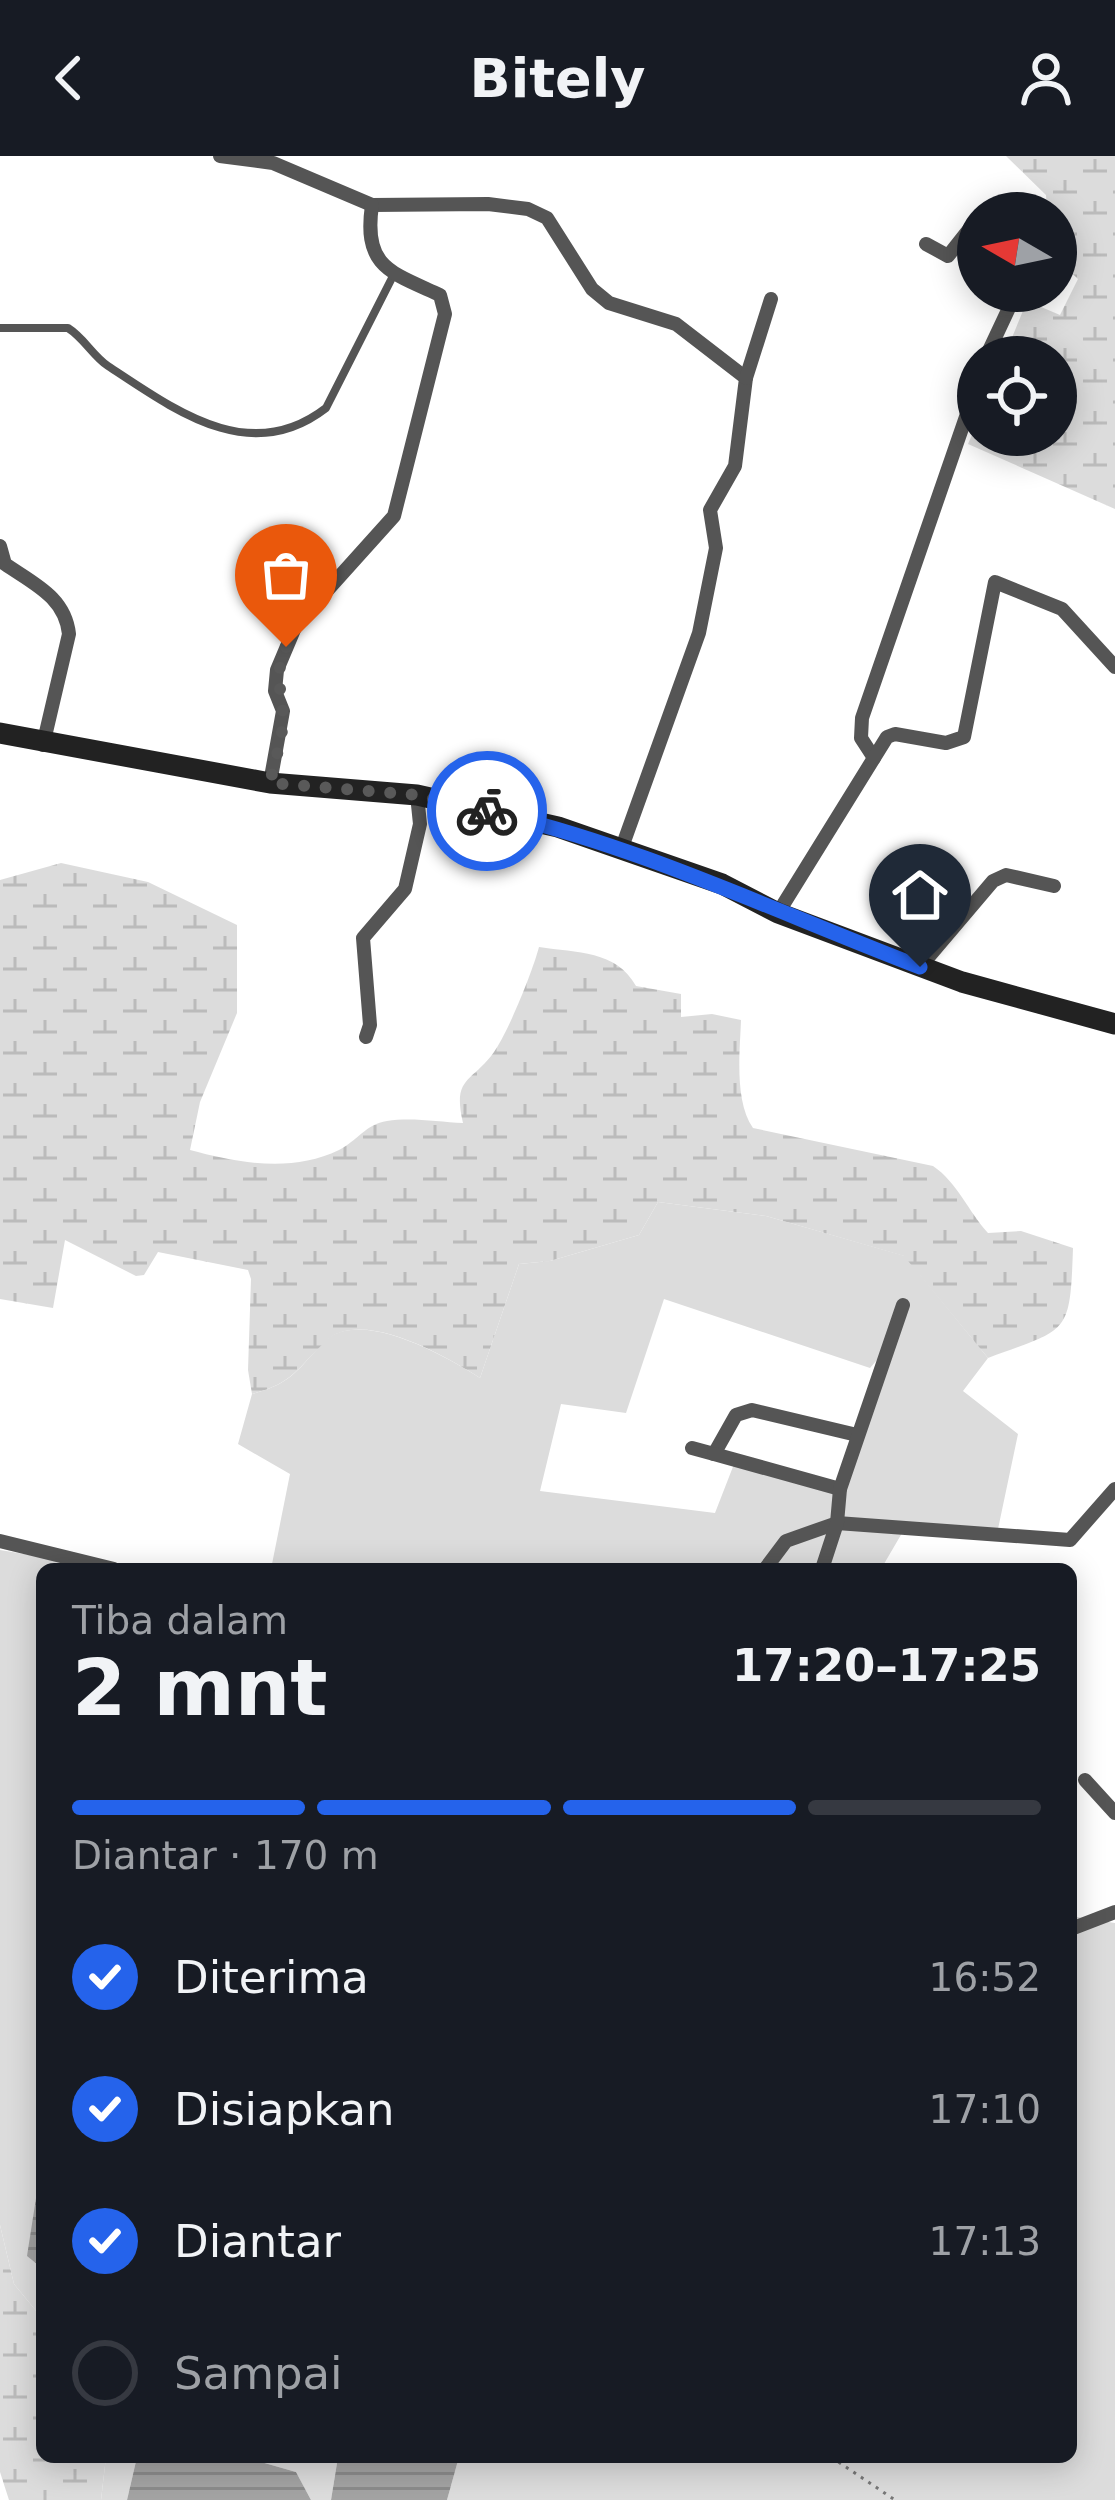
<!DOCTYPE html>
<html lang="id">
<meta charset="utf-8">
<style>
body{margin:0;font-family:"DejaVu Sans",sans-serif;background:#20242c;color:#f1f3f6;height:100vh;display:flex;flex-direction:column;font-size:45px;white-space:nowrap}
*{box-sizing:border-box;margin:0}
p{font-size:39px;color:#9ea1a6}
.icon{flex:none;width:66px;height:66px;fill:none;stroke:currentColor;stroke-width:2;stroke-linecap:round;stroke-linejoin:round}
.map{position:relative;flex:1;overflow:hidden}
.side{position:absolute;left:36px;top:1407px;width:1041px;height:900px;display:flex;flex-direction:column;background:#171b24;border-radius:18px;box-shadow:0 6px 30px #0003}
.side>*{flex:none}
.needle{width:78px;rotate:279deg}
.tools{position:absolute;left:957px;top:36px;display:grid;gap:24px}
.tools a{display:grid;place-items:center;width:120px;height:120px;border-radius:50%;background:#171b24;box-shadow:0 6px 30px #0003;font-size:60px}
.pin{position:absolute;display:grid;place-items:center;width:102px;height:102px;color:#fff;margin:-123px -51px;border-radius:50% 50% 50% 0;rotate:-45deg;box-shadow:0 0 12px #0007}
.pin .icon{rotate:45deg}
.courier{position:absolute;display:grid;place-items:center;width:120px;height:120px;margin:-60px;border:9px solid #2563eb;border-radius:50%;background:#fff;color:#222;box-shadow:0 3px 15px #0007}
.summary em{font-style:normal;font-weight:700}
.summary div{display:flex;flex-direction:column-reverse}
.summary{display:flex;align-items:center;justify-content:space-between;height:204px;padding:0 36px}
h1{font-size:78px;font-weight:700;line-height:90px}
.bar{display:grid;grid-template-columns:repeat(4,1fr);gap:18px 12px;align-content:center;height:144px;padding:0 36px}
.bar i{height:15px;border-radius:9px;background:#363941}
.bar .active{background:#2563eb}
.bar p{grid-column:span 4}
ol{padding:0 36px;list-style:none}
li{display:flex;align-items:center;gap:36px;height:132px}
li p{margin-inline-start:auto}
li .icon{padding:12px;border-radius:50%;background:#2563eb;color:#fff;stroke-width:4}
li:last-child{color:#9ea1a6}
li i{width:66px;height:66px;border:6px solid #363941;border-radius:50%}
header{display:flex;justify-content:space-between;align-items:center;height:156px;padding:0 36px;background:#171b24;font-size:54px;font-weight:700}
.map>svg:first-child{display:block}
</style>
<header><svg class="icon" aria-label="back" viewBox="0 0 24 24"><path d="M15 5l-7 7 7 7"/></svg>Bitely<svg class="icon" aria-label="person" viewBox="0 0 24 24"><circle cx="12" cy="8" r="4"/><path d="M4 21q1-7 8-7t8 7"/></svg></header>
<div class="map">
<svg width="1115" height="2344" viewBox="0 0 1115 2344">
<defs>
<pattern id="wetland-marsh" width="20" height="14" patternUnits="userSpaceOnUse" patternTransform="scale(3)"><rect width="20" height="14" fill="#dcdcdc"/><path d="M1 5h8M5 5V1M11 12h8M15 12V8" fill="none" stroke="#bbb"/></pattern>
<pattern id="water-rules" width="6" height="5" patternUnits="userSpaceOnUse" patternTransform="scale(3)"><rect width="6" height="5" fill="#a3a3a3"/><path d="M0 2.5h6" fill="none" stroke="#8b8b8b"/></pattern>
</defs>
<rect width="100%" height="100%" fill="#fff"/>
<g fill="#dcdcdc" fill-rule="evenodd">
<path d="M 658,1046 L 766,1060 L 905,1100 L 988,1202 L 963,1235 L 1018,1278 L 998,1373 L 905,1372 L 881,1413 L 271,1413 L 290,1318 L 238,1288 L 252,1238 C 294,1227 298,1212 325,1185 C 360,1151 448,1201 480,1222 L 519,1108 L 550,1105 L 639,1079 ZM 664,1143 L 870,1212 L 883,1197 L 834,1336 L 736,1303 L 715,1357 L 540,1335 L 561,1248 L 626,1257 Z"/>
<path d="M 0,1394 L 114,1413 L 42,1413 L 42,2162 L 14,2128 L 0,2069 Z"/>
<path d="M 1071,1760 L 1115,1767 L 1115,2344 L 447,2344 L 459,2301 L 1071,2301 Z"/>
<path d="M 106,2301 L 137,2301 L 127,2344 L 101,2344 Z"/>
<path d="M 243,2301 L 338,2301 L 331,2344 L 311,2344 L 296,2316 Z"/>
</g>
<g fill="url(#wetland-marsh)">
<path d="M 1006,0 L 1115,0 L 1115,353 L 968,288 L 978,265 L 978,279 L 1056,279 L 1056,201 L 1004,201 L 1027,145 L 1060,159 L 1078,123 L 1056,102 L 1056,57 L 1047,57 L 1046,39 Z"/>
<path d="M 61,707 L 148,726 L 237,769 L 237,857 L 200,946 L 190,994 C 238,1007 292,1017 339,994 C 357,985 366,968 387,965 C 411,961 439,966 463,967 C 452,920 472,927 494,896 C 509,874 532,817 539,791 C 577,797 616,794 636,830 L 681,838 L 681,861 L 712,858 L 741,864 C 740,895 734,945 753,972 L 933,1010 C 957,1026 968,1055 988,1077 L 1021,1075 L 1073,1092 C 1070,1180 1069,1172 988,1202 L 904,1100 L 766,1060 L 658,1046 L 639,1079 L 550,1105 L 519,1108 L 480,1222 C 448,1201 361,1151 326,1185 C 297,1212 294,1227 252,1238 L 248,1214 L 251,1123 L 248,1114 L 158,1096 L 144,1119 L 136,1120 L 65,1084 L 53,1152 L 0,1143 L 0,724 Z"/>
<path d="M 0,2069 L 14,2128 L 42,2162 L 42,2301 L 106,2301 L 101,2344 L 9,2344 L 0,2316 Z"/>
</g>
<g fill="url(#water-rules)">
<path d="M 39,2023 L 42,2024 L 42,2112 L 27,2100 Z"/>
<path d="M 137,2301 L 243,2301 L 296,2316 L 311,2344 L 127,2344 Z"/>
<path d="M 338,2301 L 459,2301 L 447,2344 L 331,2344 Z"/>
</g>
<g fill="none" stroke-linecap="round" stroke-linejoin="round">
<path stroke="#777" stroke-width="3" stroke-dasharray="3 6" stroke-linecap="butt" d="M 831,2301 L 895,2344"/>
<path stroke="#555" stroke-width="8" d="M 0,172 L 68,172 C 84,182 93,200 108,210 C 175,254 250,311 326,252 L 394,118"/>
<g stroke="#555" stroke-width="14">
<path d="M 220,0 L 273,7 L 372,49 L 488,48 L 528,53 L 547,62 L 592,133 L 609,147 L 676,168 L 746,222 L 735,310 L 710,354 L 716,392 L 699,477 L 621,694"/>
<path d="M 926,88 L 948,100 L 978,62"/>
<path d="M 986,201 L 1017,135"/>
<path d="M 746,222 L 771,143"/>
<path d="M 0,390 L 5,408 C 34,428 65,441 69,478 L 43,589"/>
<path d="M 874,602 L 861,582 L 862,562 L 978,226"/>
<path d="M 270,627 L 283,555 L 275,535 L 277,514 L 296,469 L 394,360 L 445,158 L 440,139 C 390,116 363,111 372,49"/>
<path d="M 778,757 L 887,581 L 895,578 L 946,587 L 964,581 L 995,426 L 1062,453 L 1115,511"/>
<path d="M 920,811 L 993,725 L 1006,719 L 1054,730"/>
<path d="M 366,881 L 370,869 L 363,782 L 405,733 L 420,668 L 417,639"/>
<path d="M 692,1292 L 714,1298 L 736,1259 L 752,1254 L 857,1279"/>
<path d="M 714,1298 L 840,1333"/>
<path d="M 0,1385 L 114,1413"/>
<path d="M 765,1413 L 786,1385 L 837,1367 L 1070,1384 L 1115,1333"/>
<path d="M 822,1413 L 837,1367 L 840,1333 L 903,1149"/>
<path d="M 1085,1624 L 1115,1657"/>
<path d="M 1071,1773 L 1115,1756"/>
</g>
<path stroke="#222" stroke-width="21" d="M 0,577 L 270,627 L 417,639 L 558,671 L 722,728 L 778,757 L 962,826 L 1115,868"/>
</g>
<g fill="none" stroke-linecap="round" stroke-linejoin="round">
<path stroke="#595959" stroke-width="12" stroke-dasharray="0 21.6" d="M 286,491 C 274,519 281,530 283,558 C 284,580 274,606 270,627 L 417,639 L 487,655"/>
<path stroke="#2563eb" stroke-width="15" d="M 487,655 C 638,689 776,756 920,811"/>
</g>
</svg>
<div class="tools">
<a><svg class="needle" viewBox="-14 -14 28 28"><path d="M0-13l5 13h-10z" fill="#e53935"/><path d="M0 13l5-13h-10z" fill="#9ea1a6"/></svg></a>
<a><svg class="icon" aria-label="locate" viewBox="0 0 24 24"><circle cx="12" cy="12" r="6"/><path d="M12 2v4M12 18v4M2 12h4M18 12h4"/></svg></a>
</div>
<div class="pin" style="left:286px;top:491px;background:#ea580c"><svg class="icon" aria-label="bag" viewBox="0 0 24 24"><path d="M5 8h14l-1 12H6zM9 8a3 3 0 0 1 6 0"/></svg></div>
<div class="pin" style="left:920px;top:811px;background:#1f2937"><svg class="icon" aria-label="home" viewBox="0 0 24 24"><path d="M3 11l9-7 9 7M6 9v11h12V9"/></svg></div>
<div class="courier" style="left:487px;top:655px"><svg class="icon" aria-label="bike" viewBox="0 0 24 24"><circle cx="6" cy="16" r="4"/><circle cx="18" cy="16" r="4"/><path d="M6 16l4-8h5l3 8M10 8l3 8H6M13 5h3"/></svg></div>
<section class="side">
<div class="summary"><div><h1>2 mnt</h1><p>Tiba dalam</p></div><em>17:20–17:25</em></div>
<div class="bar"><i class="active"></i><i class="active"></i><i class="active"></i><i></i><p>Diantar · 170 m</p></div>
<ol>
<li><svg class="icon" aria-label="check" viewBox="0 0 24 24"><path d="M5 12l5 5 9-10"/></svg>Diterima<p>16:52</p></li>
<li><svg class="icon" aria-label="check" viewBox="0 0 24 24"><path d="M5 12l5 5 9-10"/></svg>Disiapkan<p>17:10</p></li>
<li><svg class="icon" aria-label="check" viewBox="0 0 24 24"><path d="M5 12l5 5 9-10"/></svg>Diantar<p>17:13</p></li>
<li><i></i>Sampai</li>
</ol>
</section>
</div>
